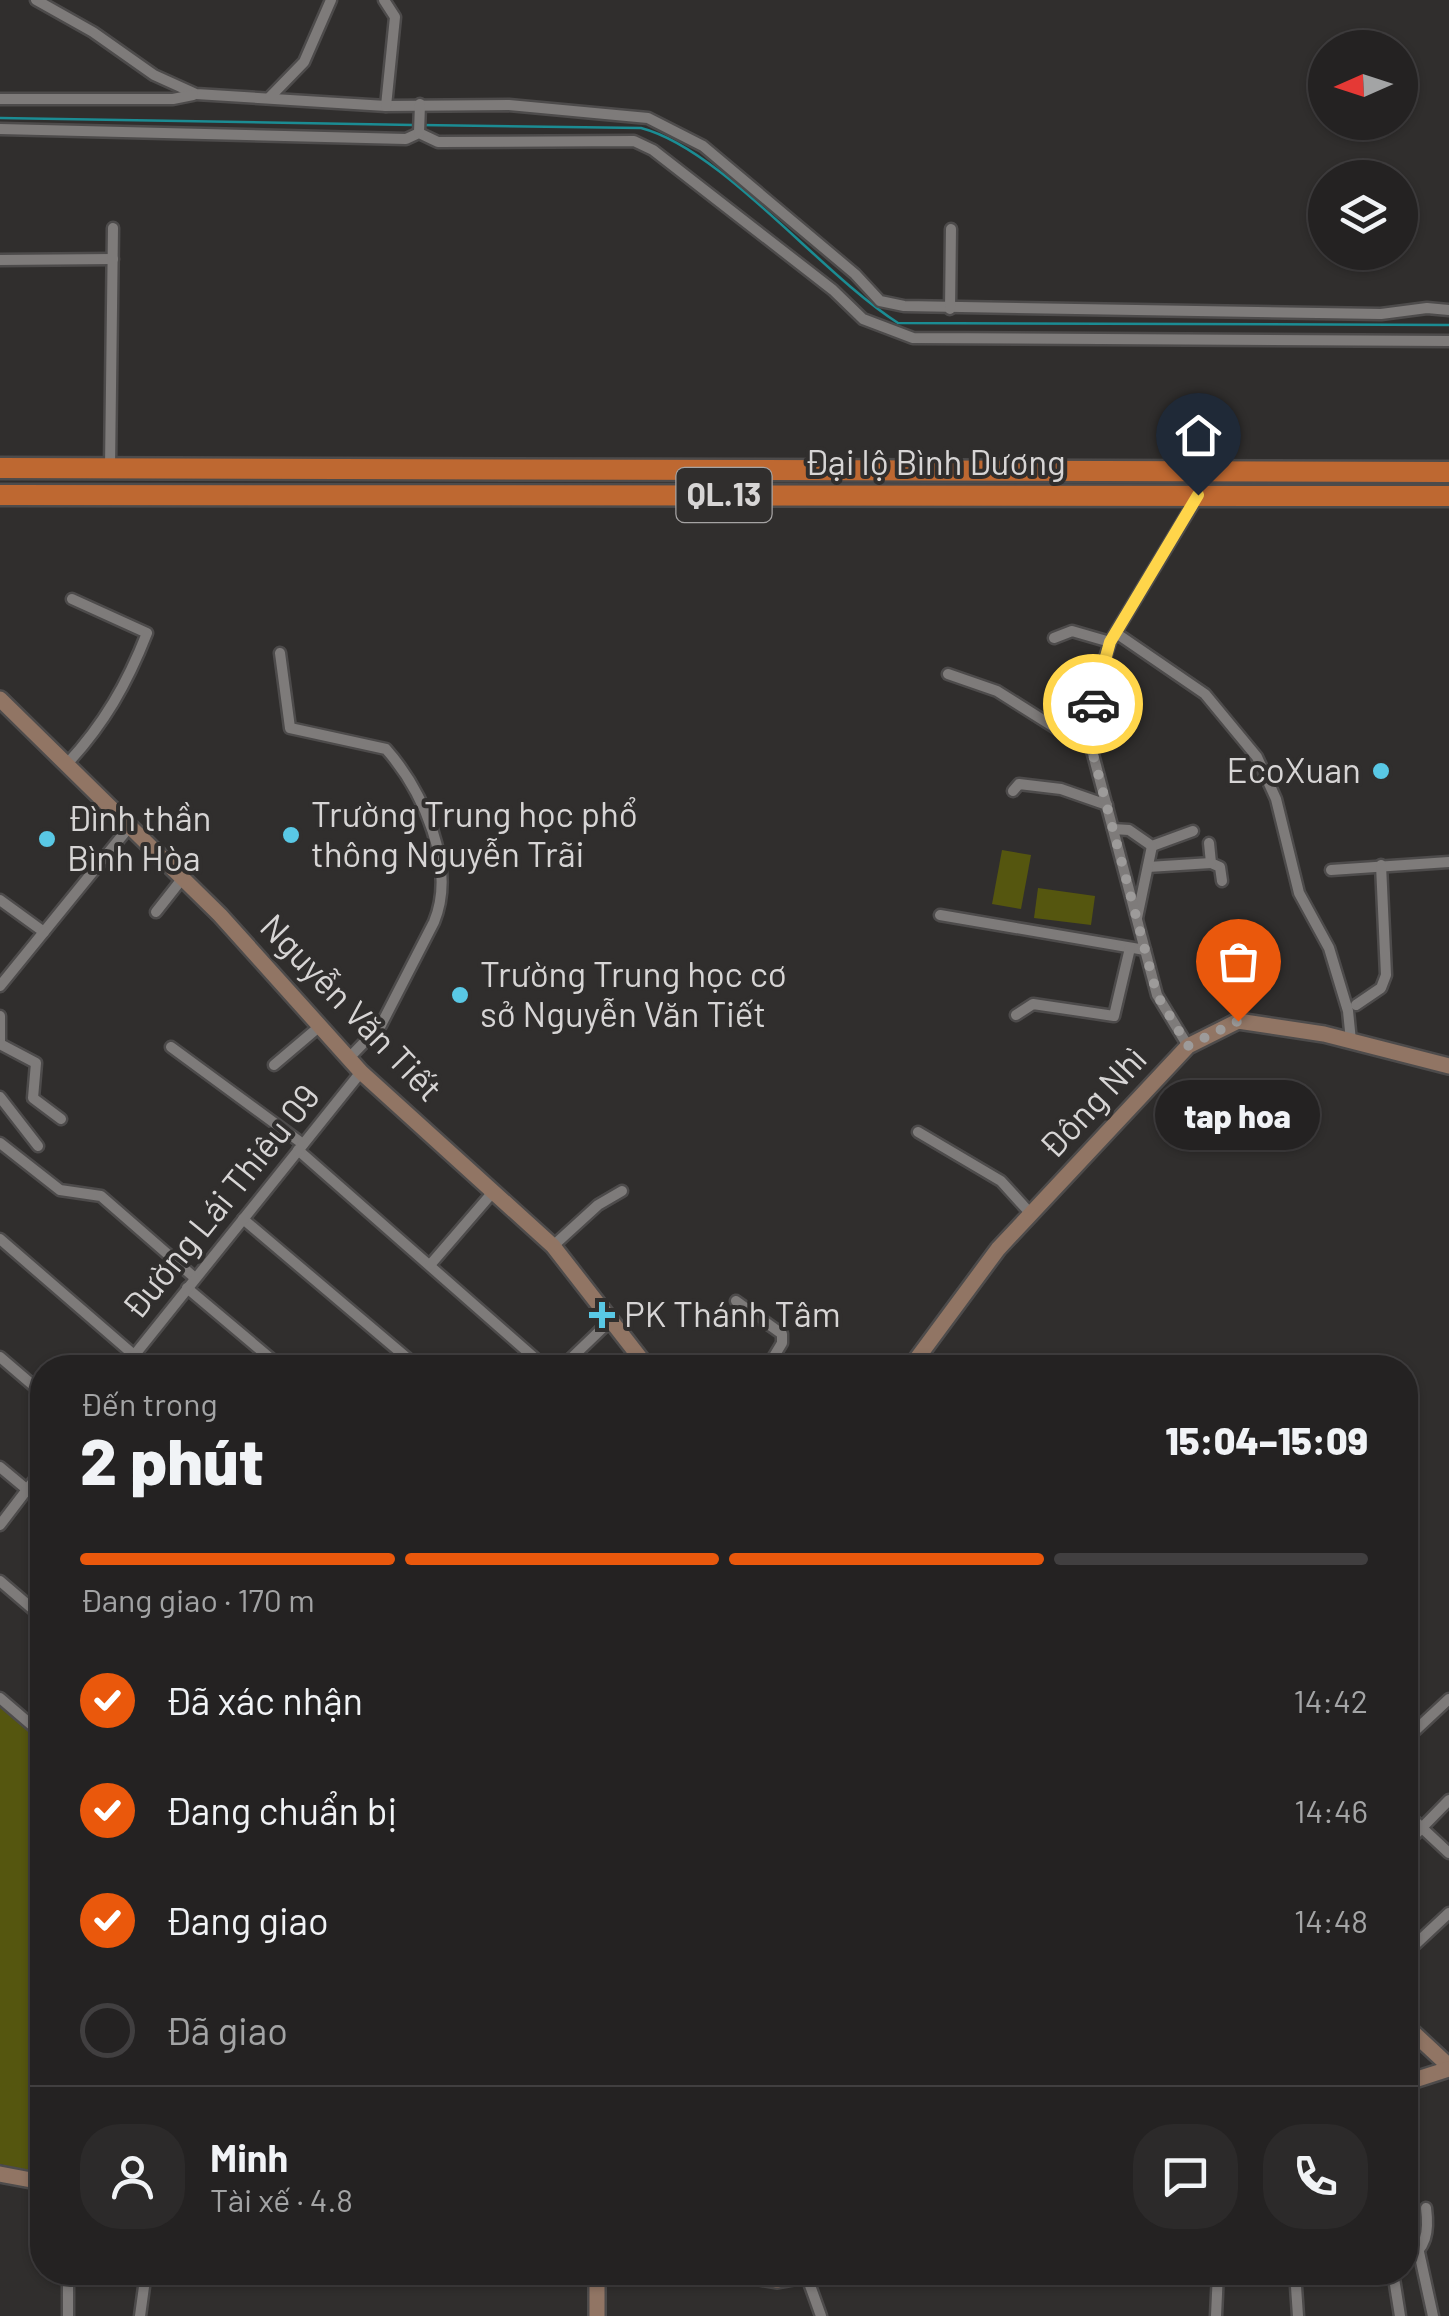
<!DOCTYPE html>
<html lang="vi">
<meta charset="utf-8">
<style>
body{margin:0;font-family:Barlow,sans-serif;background:#2c2a2a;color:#f1f3f6;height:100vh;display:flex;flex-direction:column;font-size:38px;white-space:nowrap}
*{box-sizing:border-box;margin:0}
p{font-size:32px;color:#a3a4a5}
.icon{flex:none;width:55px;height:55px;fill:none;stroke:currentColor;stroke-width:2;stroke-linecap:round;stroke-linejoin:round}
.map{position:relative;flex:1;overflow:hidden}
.side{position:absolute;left:30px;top:1355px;width:1388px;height:930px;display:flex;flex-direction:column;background:#242222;border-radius:40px;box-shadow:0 2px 8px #0004,0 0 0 2px #413f40}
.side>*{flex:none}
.needle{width:65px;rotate:267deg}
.buttons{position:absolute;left:1308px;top:30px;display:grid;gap:20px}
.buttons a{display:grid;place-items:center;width:110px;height:110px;border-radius:50%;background:#242222;box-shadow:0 2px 8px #0004,0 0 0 2px #413f40;font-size:50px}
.pin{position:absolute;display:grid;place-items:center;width:85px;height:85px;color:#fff;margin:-102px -42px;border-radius:50% 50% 50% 0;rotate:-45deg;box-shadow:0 0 10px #0007}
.pin .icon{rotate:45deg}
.courier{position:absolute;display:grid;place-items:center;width:100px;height:100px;margin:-50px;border:8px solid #ffd54a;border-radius:50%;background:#fff;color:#222;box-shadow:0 2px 12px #0007}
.bubble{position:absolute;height:70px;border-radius:35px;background:#242222;box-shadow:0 2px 8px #0004,0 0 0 2px #413f40;font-size:32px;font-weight:800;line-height:70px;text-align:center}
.head em{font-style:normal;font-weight:800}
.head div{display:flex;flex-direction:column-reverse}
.head{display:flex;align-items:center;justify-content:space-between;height:170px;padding:0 50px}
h1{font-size:65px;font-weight:800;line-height:75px}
.bar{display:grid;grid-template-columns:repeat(4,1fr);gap:15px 10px;align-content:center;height:120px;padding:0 50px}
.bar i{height:12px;border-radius:8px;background:#413f40}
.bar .selected{background:#ea580c}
.bar p{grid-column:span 4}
.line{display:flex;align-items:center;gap:25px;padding:0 50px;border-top:2px solid #413f40}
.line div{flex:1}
.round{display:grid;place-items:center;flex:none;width:105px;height:105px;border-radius:40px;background:#2c2a2a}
ol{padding:0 50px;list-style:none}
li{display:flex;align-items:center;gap:30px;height:110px}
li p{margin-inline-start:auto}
li .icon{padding:10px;border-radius:50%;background:#ea580c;color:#fff;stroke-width:4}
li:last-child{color:#a3a4a5}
li i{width:55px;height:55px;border:5px solid #413f40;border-radius:50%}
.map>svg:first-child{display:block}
</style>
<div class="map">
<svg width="1449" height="2316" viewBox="0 0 1449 2316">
<rect width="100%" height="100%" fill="#302e2d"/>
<g fill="#55560f">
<path d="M 1002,850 L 1031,855 L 1021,909 L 992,904 Z"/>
<path d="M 1038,888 L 1095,896 L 1091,925 L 1034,918 Z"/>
<path d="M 0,1706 L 42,1741 L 42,2175 L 0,2164 Z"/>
</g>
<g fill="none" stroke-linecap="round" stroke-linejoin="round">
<g stroke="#1b8c93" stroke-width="2.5">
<path d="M 0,118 L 413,125"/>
<path d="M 421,125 L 641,128 C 722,149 820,273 898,323 L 1449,325"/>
</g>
<g stroke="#4d4b4b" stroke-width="15">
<g id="street">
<path d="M 36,0 L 93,32 L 154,75 L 196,94 L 386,106 L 509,105 L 648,118 L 703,146 L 855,274 L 880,301 L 904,306 L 1381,314 L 1427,308 L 1449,310"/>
<path d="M 384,0 L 395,17 L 386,106"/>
<path d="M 270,97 L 304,62 L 331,0"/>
<path d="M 0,99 L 173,99 L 193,95"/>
<path d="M 0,129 L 406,139 L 419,133 L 438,142 L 634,141 L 653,150 L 833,290 L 863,319 L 913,338 L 1449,341"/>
<path d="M 419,133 L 420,104"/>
<path d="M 0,260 L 113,259"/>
<path d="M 950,309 L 951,229"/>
<path d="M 110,467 L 113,228"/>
<path d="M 1116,633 L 1205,694 L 1257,757 L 1276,799 L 1299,893 L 1329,948 L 1348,1011 L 1351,1041"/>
<path d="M 1054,638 L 1072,631 L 1110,642"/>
<path d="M 280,653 L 290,728 L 386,749 C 423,791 457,867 434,922 L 381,1025 L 349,1058"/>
<path d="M 948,674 L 997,691 L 1062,732 L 1090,743"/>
<path d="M 67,764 C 104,724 127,684 147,633 L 72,599"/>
<path d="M 1013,791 L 1019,784 L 1061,789 L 1107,805"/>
<path d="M 1113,829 L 1129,830 L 1152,846 L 1193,831"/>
<path d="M 1209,843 L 1211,863 L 1220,867 L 1222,881"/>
<path d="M 1148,867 L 1211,863"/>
<path d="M 1331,870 L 1449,862"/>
<path d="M 0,900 L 44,932"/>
<path d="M 156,912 L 182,879"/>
<path d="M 940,915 L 1145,950"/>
<path d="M 1137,918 L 1152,846"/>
<path d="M 0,986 L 130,826"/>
<path d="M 1356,1005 L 1381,988 L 1386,975 L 1381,865"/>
<path d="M 1016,1015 L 1033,1004 L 1114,1016 L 1130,948"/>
<path d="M 0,1016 L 0,1042"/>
<path d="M 0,1044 L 36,1063 L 33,1098 L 61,1119"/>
<path d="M 1188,1046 L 1157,995 L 1090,743 L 1094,692 L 1110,642 L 1198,496"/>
<path d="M 171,1047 L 303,1144"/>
<path d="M 274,1065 L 320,1026"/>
<path d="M 0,1097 L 38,1146"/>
<path d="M 918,1132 L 1001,1181 L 1031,1214"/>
<path d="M 0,1143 L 60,1190 L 101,1196 L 195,1278"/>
<path d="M 298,1150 L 546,1368"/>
<path d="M 243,1219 L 419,1368"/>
<path d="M 0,1239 L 149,1368"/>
<path d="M 553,1246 L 598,1205 L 622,1191"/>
<path d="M 430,1265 L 493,1192"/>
<path d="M 187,1288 L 282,1368"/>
<path d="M 736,1301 L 782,1334 L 782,1343 L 767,1368"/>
<path d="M 0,1357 L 42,1393"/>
<path d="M 124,1368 L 361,1072"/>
<path d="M 561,1368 L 612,1319"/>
<path d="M 0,1467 L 42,1502"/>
<path d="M 0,1525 L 42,1470"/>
<path d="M 0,1581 L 42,1617"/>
<path d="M 0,1698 L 42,1734"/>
<path d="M 1405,1740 L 1449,1699"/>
<path d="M 1405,1812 L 1449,1853"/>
<path d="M 1405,1845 L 1449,1800"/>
<path d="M 1405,1954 L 1449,1913"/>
<path d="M 1419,2252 L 1433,2316"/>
<path d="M 1405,2261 C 1427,2249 1429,2231 1426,2208"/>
<path d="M 68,2272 L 68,2316"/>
<path d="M 1295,2272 L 1298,2316"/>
<path d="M 1393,2272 L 1400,2316"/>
<path d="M 807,2277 L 821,2316"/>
<path d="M 140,2316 L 146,2272"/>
<path d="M 1216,2316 L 1218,2272"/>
</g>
</g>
<g stroke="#4d4b4b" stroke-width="20">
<g id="secondary">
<path d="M 0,699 L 220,915 L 361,1072 L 553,1246 L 648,1368"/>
<path d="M 910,1368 L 998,1249 L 1188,1046 L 1238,1021 L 1324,1034 L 1449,1066"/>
<path d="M 1405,2025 L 1449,2066"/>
<path d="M 1405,2083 L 1449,2069"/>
<path d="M 0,2174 L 42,2182"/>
<path d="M 597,2272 L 597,2316"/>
<path d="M 731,2272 L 777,2280 L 821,2272"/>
</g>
</g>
<g stroke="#4d4b4b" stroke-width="25">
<g id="highway">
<path d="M 0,468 L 1449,472"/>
<path d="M 0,495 L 1449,496"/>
</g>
</g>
<use href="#street" stroke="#7e7b7a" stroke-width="10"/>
<use href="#secondary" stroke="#917564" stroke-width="15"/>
<use href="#highway" stroke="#be6831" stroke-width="20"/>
</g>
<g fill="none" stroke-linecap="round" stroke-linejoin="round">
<path stroke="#9d9b9a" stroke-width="10" stroke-dasharray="0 18" d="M 1093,704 L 1090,743 L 1157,995 L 1188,1046 L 1238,1021"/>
<path stroke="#ffd54a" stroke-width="12" d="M 1093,704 L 1110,642 L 1198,495"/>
</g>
<g fill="#59c8e5" stroke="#302e2d" stroke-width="4">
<circle cx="1381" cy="771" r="10"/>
<circle cx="291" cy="835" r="10"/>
<circle cx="47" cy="839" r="10"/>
<circle cx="460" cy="995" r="10"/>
<path d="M597 1300h10v10h10v10h-10v10h-10v-10h-10v-10h10z"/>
</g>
<g text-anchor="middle" stroke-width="8" stroke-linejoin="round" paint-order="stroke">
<rect fill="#302e2d" stroke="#a5a3a3" stroke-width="2.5" x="676.5" y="468" width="95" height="54" rx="8"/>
<g font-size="32" font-weight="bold" fill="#d7d5d5">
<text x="724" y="506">QL.13</text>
</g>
<g font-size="35" fill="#d7d5d5" stroke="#302e2d">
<text x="935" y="475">Đại lộ Bình Dương</text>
<text transform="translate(351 1008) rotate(46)" y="12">Nguyễn Văn Tiết</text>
<text transform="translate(1093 1103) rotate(-47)" y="12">Đông Nhì</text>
<text transform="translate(221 1202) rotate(-51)" y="12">Đường Lái Thiêu 09</text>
</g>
<g font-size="35" fill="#d7d5d5" stroke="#302e2d" text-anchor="start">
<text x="1361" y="783" text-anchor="end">EcoXuan</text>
<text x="311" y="827">Trường Trung học phổ<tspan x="311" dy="40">thông Nguyễn Trãi</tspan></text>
<text x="67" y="831">Đình thần<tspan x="67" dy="40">Bình Hòa</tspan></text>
<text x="480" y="987">Trường Trung học cơ<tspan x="480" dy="40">sở Nguyễn Văn Tiết</tspan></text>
<text x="624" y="1327">PK Thánh Tâm</text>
</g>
</g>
</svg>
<div class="buttons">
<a><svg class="needle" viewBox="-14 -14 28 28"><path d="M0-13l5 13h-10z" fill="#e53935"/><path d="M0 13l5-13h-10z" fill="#a3a4a5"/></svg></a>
<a><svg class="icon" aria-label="layers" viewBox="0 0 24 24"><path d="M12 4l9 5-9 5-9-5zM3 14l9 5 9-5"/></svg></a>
</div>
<div class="pin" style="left:1238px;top:1021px;background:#ea580c"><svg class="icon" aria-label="bag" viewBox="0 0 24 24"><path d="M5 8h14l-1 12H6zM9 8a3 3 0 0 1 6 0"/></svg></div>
<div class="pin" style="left:1198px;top:495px;background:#1f2937"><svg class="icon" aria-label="home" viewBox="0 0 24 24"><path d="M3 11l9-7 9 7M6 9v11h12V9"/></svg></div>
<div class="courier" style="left:1093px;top:704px"><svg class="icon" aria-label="car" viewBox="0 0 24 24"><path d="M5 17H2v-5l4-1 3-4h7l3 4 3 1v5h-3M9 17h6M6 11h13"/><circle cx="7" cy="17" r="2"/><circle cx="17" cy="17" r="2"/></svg></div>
<div class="bubble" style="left:1155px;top:1080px;width:165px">tap hoa</div>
<section class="side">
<div class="head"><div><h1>2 phút</h1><p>Đến trong</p></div><em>15:04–15:09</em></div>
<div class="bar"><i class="selected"></i><i class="selected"></i><i class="selected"></i><i></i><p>Đang giao · 170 m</p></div>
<ol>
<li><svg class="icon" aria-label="check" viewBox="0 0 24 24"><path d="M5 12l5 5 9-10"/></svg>Đã xác nhận<p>14:42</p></li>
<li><svg class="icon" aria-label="check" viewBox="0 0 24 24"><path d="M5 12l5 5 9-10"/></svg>Đang chuẩn bị<p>14:46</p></li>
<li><svg class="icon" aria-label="check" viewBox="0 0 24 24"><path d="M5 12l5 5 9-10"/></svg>Đang giao<p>14:48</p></li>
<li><i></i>Đã giao</li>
</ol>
<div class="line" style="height:180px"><a class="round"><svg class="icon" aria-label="person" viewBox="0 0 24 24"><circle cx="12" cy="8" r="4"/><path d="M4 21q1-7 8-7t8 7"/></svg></a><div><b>Minh</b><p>Tài xế · 4.8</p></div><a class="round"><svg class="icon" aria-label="chat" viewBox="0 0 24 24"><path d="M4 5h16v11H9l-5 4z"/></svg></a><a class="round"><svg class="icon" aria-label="phone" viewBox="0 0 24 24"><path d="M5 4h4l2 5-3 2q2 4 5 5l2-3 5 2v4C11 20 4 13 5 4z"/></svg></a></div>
</section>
</div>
